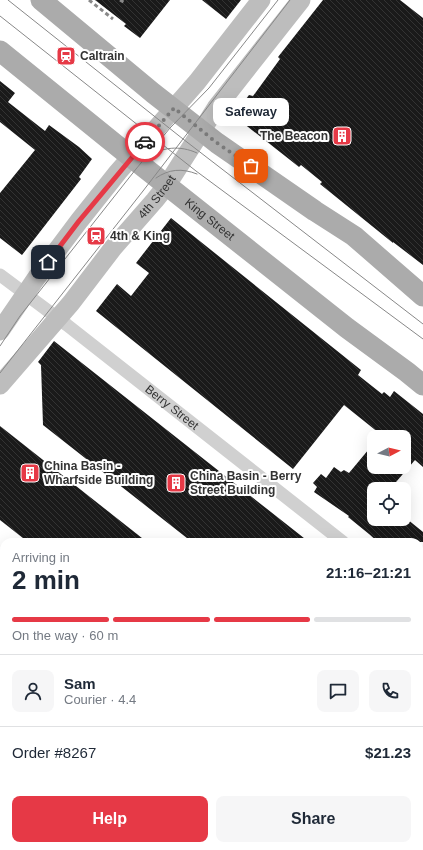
<!DOCTYPE html>
<meta charset="utf-8">
<style>
body{margin:0;font-family:Arial,sans-serif;background:#f6f6f7;color:#1f2937;height:100vh;display:flex;flex-direction:column;font-size:15px;white-space:nowrap}
*{box-sizing:border-box;margin:0}
p{font-size:13px;color:#747a83}
.icon{flex:none;width:22px;height:22px;fill:none;stroke:currentColor;stroke-width:2;stroke-linecap:round;stroke-linejoin:round}
.map{position:relative;flex:1;overflow:hidden}
.details{position:absolute;left:0px;top:538px;width:423px;height:312px;display:flex;flex-direction:column;background:#fff;border-radius:12px 12px 0 0;box-shadow:0 4px 16px #0002}
.details>*{flex:none}
.needle{width:26px;rotate:83deg}
.controls{position:absolute;left:367px;top:430px;display:grid;gap:8px}
.controls a{display:grid;place-items:center;width:44px;height:44px;border-radius:8px;background:#fff;box-shadow:0 4px 16px #0002;font-size:20px}
.pin{position:absolute;display:grid;place-items:center;width:34px;height:34px;color:#fff;margin:-17px;border-radius:8px;box-shadow:0 2px 6px #0006}
.courier{position:absolute;display:grid;place-items:center;width:40px;height:40px;margin:-20px;border:3px solid #e63946;border-radius:50%;background:#fff;color:#222;box-shadow:0 1px 5px #0007}
.bubble{position:absolute;height:28px;border-radius:8px;background:#fff;box-shadow:0 4px 16px #0002;font-size:13px;font-weight:700;line-height:28px;text-align:center}
.summary em{font-style:normal;font-weight:700}
.summary div{display:flex;flex-direction:column-reverse}
.summary{display:flex;align-items:center;justify-content:space-between;height:68px;padding:0 12px}
h1{font-size:26px;font-weight:700;line-height:30px}
.bar{display:grid;grid-template-columns:repeat(4,1fr);gap:6px 4px;align-content:center;height:48px;padding:0 12px}
.bar i{height:5px;border-radius:3px;background:#e0e1e3}
.bar .selected{background:#e63946}
.bar p{grid-column:span 4}
.line{display:flex;align-items:center;gap:10px;padding:0 12px;border-top:1px solid #e0e1e3}
.line div{flex:1}
.round{display:grid;place-items:center;flex:none;width:42px;height:42px;border-radius:8px;background:#f6f6f7}
.action{display:flex;gap:8px;margin-top:auto;padding:8px 12px}
.action a{flex:1;height:46px;border-radius:8px;background:#e63946;color:#fff;font-size:16px;font-weight:700;line-height:46px;text-align:center}
.action a+a{background:#f6f6f7;color:#1f2937}
.map>svg:first-child{display:block}
</style>
<div class="map">
<svg width="423" height="850" viewBox="0 0 423 850">
<defs>
<pattern id="garden-dots" width="8" height="8" patternUnits="userSpaceOnUse"><rect width="8" height="8" fill="#e6ecdf"/><path d="M2 2h.1M6 6h.1" fill="none" stroke="#c6cbc0" stroke-width="1.8" stroke-linecap="round"/></pattern>
<pattern id="water-rules" width="6" height="5" patternUnits="userSpaceOnUse"><rect width="6" height="5" fill="#cfe2ee"/><path d="M0 2.5h6" fill="none" stroke="#b2c2cd"/></pattern>
<pattern id="building-back-hatch" width="6" height="6" patternUnits="userSpaceOnUse"><rect width="6" height="6" fill="#1a1a1a"/><path d="M-1 5l2 2M0 0l6 6M5-1l2 2" fill="none" stroke="#333"/></pattern>
</defs>
<rect width="100%" height="100%" fill="#fff"/>
<path fill="#e6ecdf" d="M 0,753 L 4,756 L 4,846 L 116,846 L 121,850 L 7,850 L 0,845 Z"/>
<path fill="url(#garden-dots)" d="M 0,791 L 4,793 L 4,831 L 2,832 L 0,828 Z"/>
<g fill="url(#water-rules)">
<path d="M 0,548 L 4,550 L 4,756 L 0,753 Z"/>
<path d="M 116,846 L 369,846 L 374,850 L 121,850 Z"/>
</g>
<g fill="url(#building-back-hatch)">
<path d="M 95,0 L 170,0 L 140,38 L 124,26 L 126,24 Z"/>
<path d="M 202,0 L 241,0 L 226,19 Z"/>
<path d="M 323,0 L 400,0 L 423,18 L 423,265 L 393,242 L 393,243 L 320,184 L 322,182 L 301,165 L 299,167 L 238,119 L 240,117 L 236,114 L 240,109 L 239,108 L 249,95 L 253,96 L 280,59 L 278,57 Z"/>
<path d="M 0,81 L 15,93 L 8,102 L 45,131 L 49,125 L 79,147 L 92,159 L 79,177 L 81,179 L 22,255 L 0,238 L 0,193 L 35,150 L 0,122 Z"/>
<path d="M 171,218 L 361,370 L 358,375 L 382,394 L 384,392 L 390,397 L 394,391 L 423,414 L 423,467 L 415,460 L 390,489 L 374,489 L 374,519 L 407,519 L 423,532 L 423,542 L 378,542 L 369,534 L 348,517 L 349,516 L 314,492 L 317,487 L 313,483 L 321,474 L 326,478 L 334,467 L 341,472 L 344,470 L 349,473 L 374,443 L 374,467 L 404,467 L 404,437 L 384,437 L 344,405 L 293,469 L 96,311 L 117,284 L 131,296 L 149,273 L 136,263 Z"/>
<path d="M 54,341 L 309,542 L 192,542 L 43,425 L 41,365 L 38,362 Z"/>
<path d="M 0,426 L 147,542 L 28,542 L 0,520 Z"/>
</g>
<g fill="none" stroke-linecap="round" stroke-linejoin="round">
<g stroke="#d0d0d0" stroke-width="13">
<path id="s1" d="M 0,275 L 67,325 L 343,542"/>
<path d="M 419,601 L 423,605"/>
</g>
<g stroke="#bdbdbd" stroke-width="19">
<path d="M 0,331 L 37,277 L 79,221 L 118,172 L 197,82 L 261,0"/>
<path id="s2" d="M 0,385 L 71,303 L 113,248 L 155,200 L 167,185 L 216,108 L 301,0"/>
</g>
<g stroke="#ababab" stroke-width="21">
<path d="M 41,0 L 153,93 L 217,143 L 315,211 L 354,236 L 423,296"/>
<path id="s3" d="M 0,51 L 131,157 L 347,328 L 407,372 L 423,385"/>
</g>
<g stroke="#888" stroke-width="1">
<path d="M 8,0 L 183,139 L 423,324"/>
<path d="M 0,16 L 196,171 L 423,339"/>
<path d="M 147,157 C 162,147 180,145 197,153"/>
<path d="M 156,178 C 169,169 182,168 197,174"/>
<path d="M 0,346 L 20,316 L 136,169 L 170,128 L 209,88 L 278,0"/>
<path d="M 0,373 L 143,191 L 290,0"/>
</g>
<g stroke="#888" stroke-width="3" stroke-dasharray="4 3" stroke-linecap="butt">
<path d="M 89,0 L 113,19"/>
<path d="M 120,0 L 125,3"/>
</g>
</g>
<g fill="none" stroke-linecap="round" stroke-linejoin="round">
<path stroke="#7a7a7a" stroke-width="4" stroke-dasharray="0 7.2" d="M 145,142 L 174,108 L 217,143 L 251,166"/>
<path stroke="#e63946" stroke-width="5" d="M 48,262 L 79,221 L 145,142"/>
</g>
<defs>
<g id="station-square" transform="scale(1)"><rect x="-9" y="-9" width="18" height="18" rx="4" fill="#e63946" stroke="#fff"/><path d="M-3-6H3Q5-6 5-4V2Q5 4 3 4L4.5 6H3L1.5 4h-3L-3 6H-4.5L-3 4Q-5 4-5 2V-4Q-5-6-3-6ZM-3.5-4v3h7v-3ZM-3.5 1v1.5H-2V1ZM2 1v1.5H3.5V1Z" fill="#fff"/></g>
<g id="building-square" transform="scale(1)"><rect x="-9" y="-9" width="18" height="18" rx="4" fill="#e63946" stroke="#fff"/><path d="M-4-6H4V6H1V3H-1V6H-4ZM-2.5-4.3h1.7v1.8h-1.7ZM.8-4.3h1.7v1.8H.8ZM-2.5-1h1.7V.8h-1.7ZM.8-1h1.7V.8H.8Z" fill="#fff"/></g>
</defs>
<g fill-rule="evenodd">
<use href="#station-square" x="66" y="56"/>
<use href="#building-square" x="342" y="136"/>
<use href="#station-square" x="96" y="236"/>
<use href="#building-square" x="30" y="473"/>
<use href="#building-square" x="176" y="483"/>
</g>
<g text-anchor="middle" stroke-width="4" stroke-linejoin="round" paint-order="stroke">
<g font-size="12" font-weight="bold" fill="#333" stroke="#fff" text-anchor="start">
<text x="80" y="60">Caltrain</text>
<text x="328" y="140" text-anchor="end">The Beacon</text>
<text x="110" y="240">4th &amp; King</text>
<text x="44" y="470">China Basin -<tspan x="44" dy="14">Wharfside Building</tspan></text>
<text x="190" y="480">China Basin - Berry<tspan x="190" dy="14">Street Building</tspan></text>
</g>
<g font-size="12" fill="#333" stroke="#fff">
<text dy="4" stroke="none"><textPath href="#s2" startOffset="245">4th Street</textPath></text>
<text dy="4" stroke="none"><textPath href="#s3" startOffset="269">King Street</textPath></text>
<text dy="4" stroke="none"><textPath href="#s1" startOffset="217">Berry Street</textPath></text>
</g>
</g>
</svg>
<div class="controls">
<a><svg class="needle" viewBox="-14 -14 28 28"><path d="M0-13l5 13h-10z" fill="#e53935"/><path d="M0 13l5-13h-10z" fill="#747a83"/></svg></a>
<a><svg class="icon" aria-label="locate" viewBox="0 0 24 24"><circle cx="12" cy="12" r="6"/><path d="M12 2v4M12 18v4M2 12h4M18 12h4"/></svg></a>
</div>
<div class="pin" style="left:251px;top:166px;background:#ea580c"><svg class="icon" aria-label="bag" viewBox="0 0 24 24"><path d="M5 8h14l-1 12H6zM9 8a3 3 0 0 1 6 0"/></svg></div>
<div class="pin" style="left:48px;top:262px;background:#1f2937"><svg class="icon" aria-label="home" viewBox="0 0 24 24"><path d="M3 11l9-7 9 7M6 9v11h12V9"/></svg></div>
<div class="courier" style="left:145px;top:142px"><svg class="icon" aria-label="car" viewBox="0 0 24 24"><path d="M5 17H2v-5l4-1 3-4h7l3 4 3 1v5h-3M9 17h6M6 11h13"/><circle cx="7" cy="17" r="2"/><circle cx="17" cy="17" r="2"/></svg></div>
<div class="bubble" style="left:213px;top:98px;width:76px">Safeway</div>
<section class="details">
<div class="summary"><div><h1>2 min</h1><p>Arriving in</p></div><em>21:16–21:21</em></div>
<div class="bar"><i class="selected"></i><i class="selected"></i><i class="selected"></i><i></i><p>On the way · 60 m</p></div>
<div class="line" style="height:72px"><a class="round"><svg class="icon" aria-label="person" viewBox="0 0 24 24"><circle cx="12" cy="8" r="4"/><path d="M4 21q1-7 8-7t8 7"/></svg></a><div><b>Sam</b><p>Courier · 4.4</p></div><a class="round"><svg class="icon" aria-label="chat" viewBox="0 0 24 24"><path d="M4 5h16v11H9l-5 4z"/></svg></a><a class="round"><svg class="icon" aria-label="phone" viewBox="0 0 24 24"><path d="M5 4h4l2 5-3 2q2 4 5 5l2-3 5 2v4C11 20 4 13 5 4z"/></svg></a></div>
<div class="line" style="height:52px"><div>Order #8267</div><b>$21.23</b></div>
<div class="action"><a>Help</a><a>Share</a></div>
</section>
</div>
